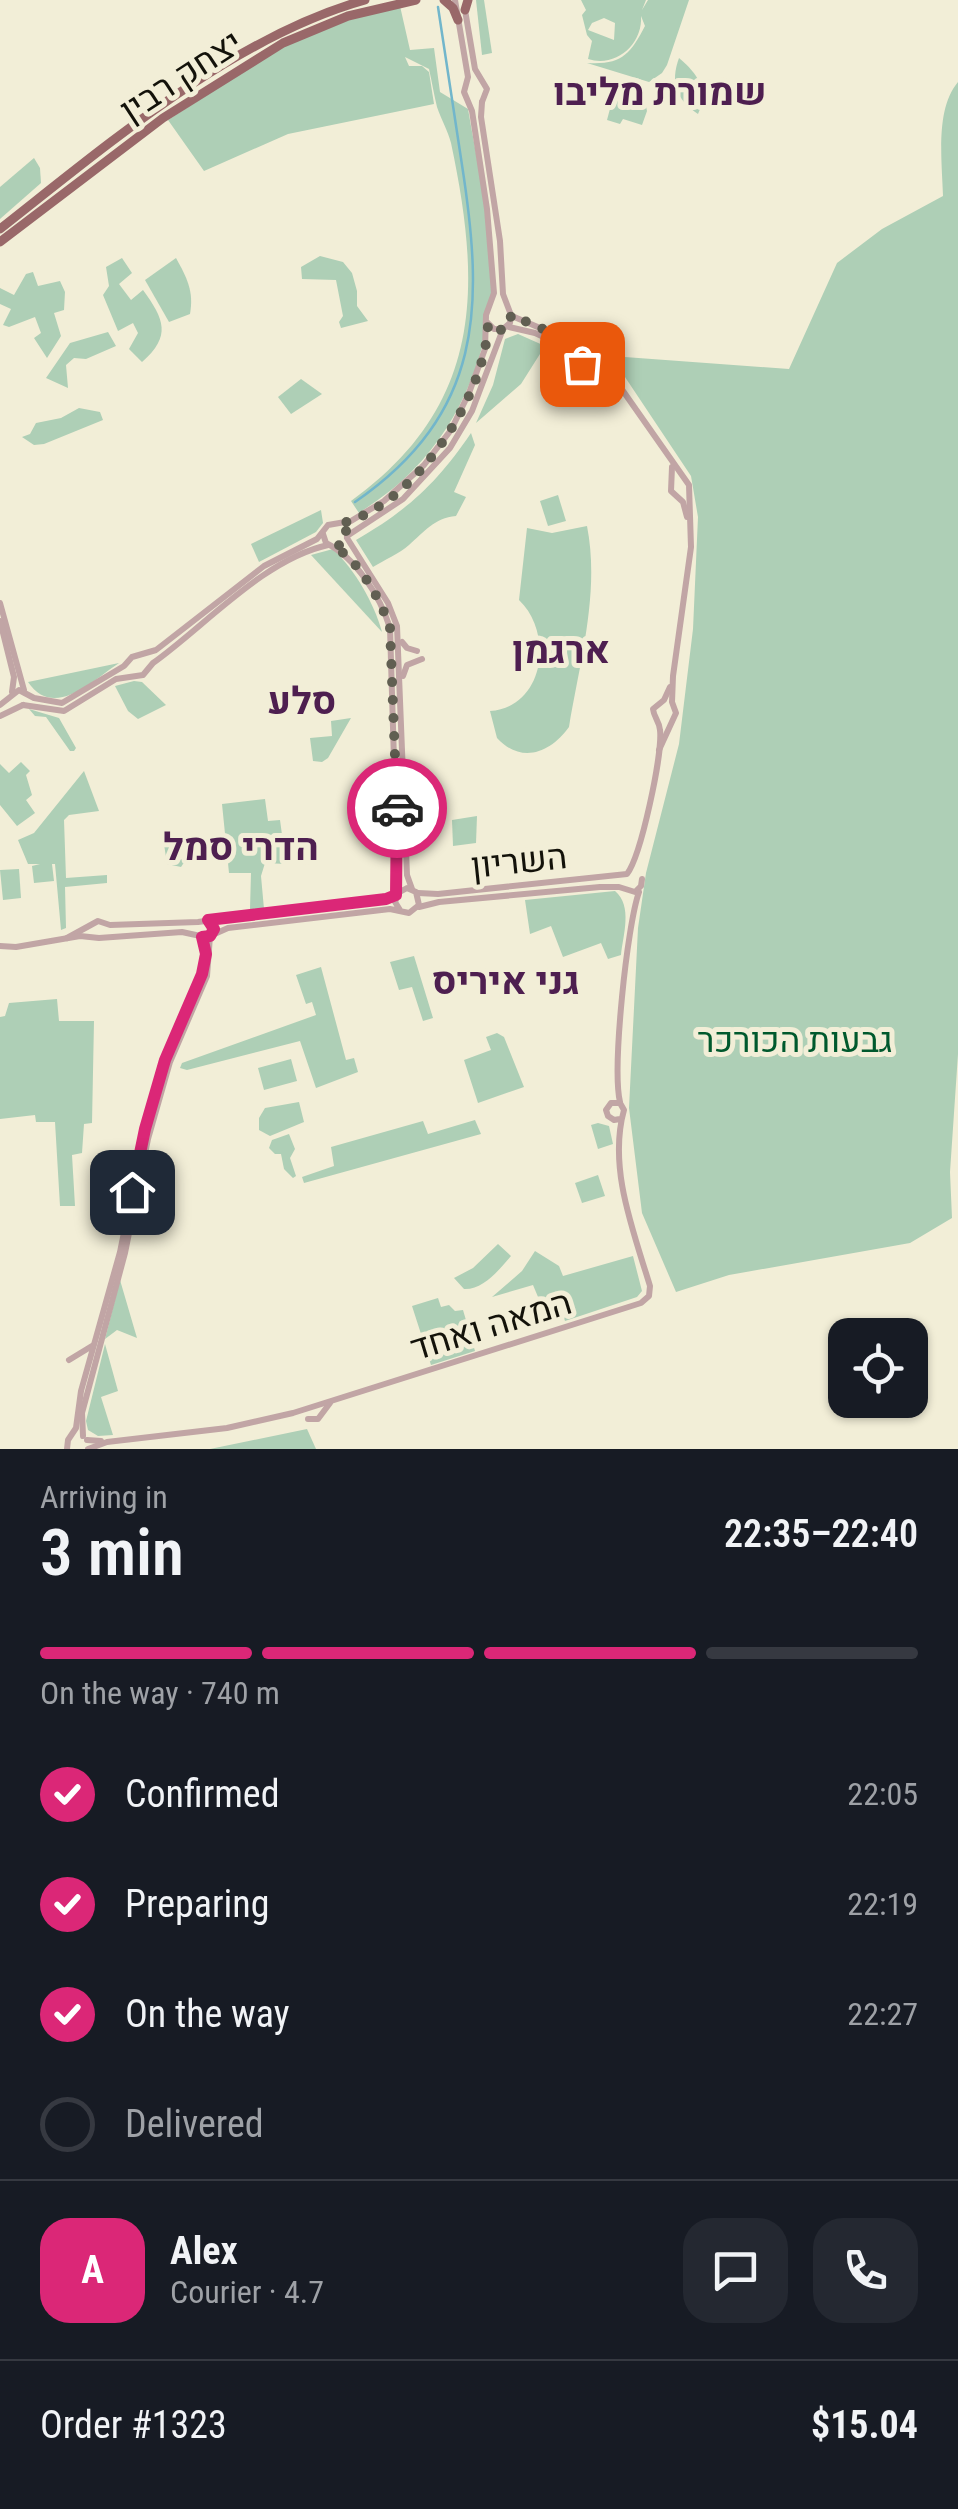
<!DOCTYPE html>
<meta charset="utf-8">
<style>
body{margin:0;font-family:"Roboto Condensed",Heebo,sans-serif;background:#242831;color:#f1f3f6;height:100vh;display:flex;flex-direction:column;font-size:38px;white-space:nowrap}
*{box-sizing:border-box;margin:0}
p{font-size:32px;color:#9ea1a6}
.icon{flex:none;width:55px;height:55px;fill:none;stroke:currentColor;stroke-width:2;stroke-linecap:round;stroke-linejoin:round}
.map{position:relative;height:1449px;overflow:hidden}
.panel{display:flex;flex-direction:column;background:#171b24;flex:1}
.panel>*{flex:none}
.controls{position:absolute;left:828px;top:1318px;display:grid;gap:20px}
.controls a{display:grid;place-items:center;width:100px;height:100px;border-radius:20px;background:#171b24;box-shadow:0 2px 8px #0004;font-size:50px}
.pin{position:absolute;display:grid;place-items:center;width:85px;height:85px;color:#fff;margin:-42px;border-radius:20px;box-shadow:0 5px 15px #0006}
.courier{position:absolute;display:grid;place-items:center;width:100px;height:100px;margin:-50px;border:8px solid #db2777;border-radius:50%;background:#fff;color:#222;box-shadow:0 2px 12px #0007}
.overview em{font-style:normal;font-weight:600}
.overview div{display:flex;flex-direction:column-reverse}
.overview{display:flex;align-items:center;justify-content:space-between;height:170px;padding:0 40px}
h1{font-size:65px;font-weight:600;line-height:75px}
.bar{display:grid;grid-template-columns:repeat(4,1fr);gap:15px 10px;align-content:center;height:120px;padding:0 40px}
.bar i{height:12px;border-radius:8px;background:#363941}
.bar .active{background:#db2777}
.bar p{grid-column:span 4}
.line{display:flex;align-items:center;gap:25px;padding:0 40px;border-top:2px solid #363941}
.line div{flex:1}
.round{display:grid;place-items:center;flex:none;width:105px;height:105px;border-radius:30px;background:#242831}
ol{padding:0 40px;list-style:none}
li{display:flex;align-items:center;gap:30px;height:110px}
li p{margin-inline-start:auto}
li .icon{padding:10px;border-radius:50%;background:#db2777;color:#fff;stroke-width:4}
li:last-child{color:#9ea1a6}
li i{width:55px;height:55px;border:5px solid #363941;border-radius:50%}
.map>svg:first-child{display:block}
</style>
<div class="map">
<svg width="958" height="1449" viewBox="0 0 958 1449">
<rect width="100%" height="100%" fill="#f2eed7"/>
<g fill="#aecfb6" fill-rule="evenodd">
<path d="M 476,0 L 484,0 L 492,53 L 482,55 Z"/>
<path d="M 581,0 L 646,0 L 642,10 L 648,0 L 689,0 L 667,65 L 662,73 L 649,82 L 587,63 C 621,65 630,55 645,26 L 641,16 C 643,44 616,68 588,59 L 592,41 L 587,35 L 582,15 L 586,10 ZM 604,18 L 615,23 L 614,40 L 588,30 L 592,23 Z"/>
<path d="M 400,6 L 410,50 L 434,48 L 440,92 L 468,109 C 476,156 487,205 491,253 C 498,330 467,416 413,470 C 397,487 378,500 359,513 L 351,501 C 483,406 482,289 451,143 C 448,131 441,119 437,107 C 434,95 432,82 429,69 L 405,57 L 409,66 L 422,66 L 429,72 L 434,104 L 288,134 L 204,171 L 168,120 L 280,48 L 361,15 Z"/>
<path d="M 679,58 C 698,74 709,90 698,114 C 676,99 670,83 679,58 Z"/>
<path d="M 958,82 L 958,1054 L 950,1172 L 952,1218 L 910,1243 L 729,1275 L 676,1292 L 642,1213 L 629,1108 L 638,928 L 646,873 L 679,744 L 693,629 L 698,517 L 691,476 L 611,356 L 789,369 L 837,263 L 882,229 L 943,196 C 942,161 935,109 958,82 Z"/>
<path d="M 621,90 L 644,97 L 647,111 L 642,125 L 623,119 L 620,124 L 607,120 L 611,105 L 615,105 Z"/>
<path d="M 34,158 L 40,168 L 41,183 L 0,219 L 0,187 Z"/>
<path d="M 320,256 L 343,262 L 352,273 L 357,291 L 357,306 L 368,321 L 341,328 L 339,322 L 343,316 L 336,280 L 302,279 L 301,267 Z"/>
<path d="M 122,258 L 132,273 L 119,284 L 131,300 L 143,290 C 164,319 172,336 142,362 L 129,349 L 138,333 L 133,323 L 118,331 L 103,295 L 109,286 L 106,267 Z"/>
<path d="M 176,258 C 187,278 194,291 190,314 L 169,322 L 145,280 Z"/>
<path d="M 33,272 L 38,286 L 60,281 L 65,292 L 64,310 L 54,313 L 61,336 L 47,358 L 34,338 L 41,333 L 35,317 L 9,327 L 3,325 L 11,309 L 0,304 L 0,288 L 14,295 L 26,274 Z"/>
<path d="M 108,332 L 116,346 L 86,359 L 74,358 L 66,365 L 68,388 L 46,378 L 70,343 Z"/>
<path d="M 518,334 L 545,346 L 521,384 L 476,423 L 493,385 L 505,339 Z"/>
<path d="M 301,379 L 322,394 L 291,414 L 278,397 Z"/>
<path d="M 79,408 L 100,412 L 103,420 L 44,444 L 34,445 L 22,437 L 30,434 L 36,423 L 61,418 Z"/>
<path d="M 471,433 L 475,445 L 454,492 L 466,497 L 456,516 C 434,518 424,532 409,545 C 399,554 384,560 373,567 L 356,540 C 408,510 437,483 471,433 Z"/>
<path d="M 558,495 L 566,521 L 548,526 L 540,501 Z"/>
<path d="M 321,510 L 323,523 L 316,532 L 259,562 L 251,544 Z"/>
<path d="M 587,526 C 600,592 580,661 569,727 C 551,752 522,765 497,738 L 490,711 C 545,707 554,633 519,600 L 527,528 L 552,533 Z"/>
<path d="M 333,549 C 355,570 374,603 382,632 L 311,555 Z"/>
<path d="M 119,663 C 92,681 54,720 28,682 Z"/>
<path d="M 134,681 L 142,682 L 166,705 L 138,719 L 128,711 L 115,686 Z"/>
<path d="M 29,709 L 59,718 L 76,748 L 74,751 L 70,751 L 46,717 L 35,716 Z"/>
<path d="M 351,718 L 328,758 L 322,762 L 313,761 L 310,738 L 332,736 L 331,721 Z"/>
<path d="M 21,762 L 30,771 L 26,775 L 32,795 L 26,800 L 35,813 L 17,826 L 0,805 L 0,764 L 9,773 Z"/>
<path d="M 84,771 L 99,811 L 69,815 L 64,820 L 66,878 L 107,875 L 107,883 L 65,887 L 66,928 L 61,930 L 55,864 L 52,864 L 54,881 L 34,883 L 32,866 L 40,864 L 28,864 L 18,840 L 34,833 Z"/>
<path d="M 265,799 L 268,821 L 280,820 L 286,864 L 265,863 L 261,876 L 264,909 L 250,909 L 251,873 L 229,873 L 222,804 Z"/>
<path d="M 477,816 L 476,843 L 453,846 L 452,820 Z"/>
<path d="M 225,840 L 225,856 L 210,857 L 209,862 L 183,864 L 181,867 L 167,864 L 164,844 L 172,843 L 176,860 L 203,857 L 203,843 Z"/>
<path d="M 19,869 L 21,898 L 3,900 L 0,870 Z"/>
<path d="M 615,891 C 633,906 623,935 621,955 L 608,959 L 601,943 L 563,957 L 551,926 L 530,934 L 525,900 Z"/>
<path d="M 414,956 L 433,1018 L 423,1021 L 412,987 L 399,990 L 390,962 Z"/>
<path d="M 321,967 L 346,1060 L 354,1058 L 358,1072 L 316,1088 L 300,1041 L 187,1070 L 180,1068 L 182,1063 L 316,1015 L 312,1002 L 306,1004 L 296,975 Z"/>
<path d="M 57,999 L 59,1021 L 94,1021 L 92,1123 L 84,1124 L 82,1153 L 72,1155 L 75,1206 L 60,1206 L 55,1122 L 36,1122 L 35,1115 L 0,1119 L 0,1017 L 5,1016 L 9,1003 Z"/>
<path d="M 497,1033 L 504,1037 L 524,1087 L 478,1103 L 464,1060 L 491,1050 L 486,1037 Z"/>
<path d="M 291,1059 L 297,1081 L 264,1090 L 258,1068 Z"/>
<path d="M 299,1102 L 304,1122 L 270,1136 L 259,1130 L 259,1118 L 265,1108 Z"/>
<path d="M 475,1120 L 481,1134 L 304,1183 L 302,1177 L 334,1166 L 331,1147 L 423,1121 L 428,1134 Z"/>
<path d="M 598,1123 L 609,1126 L 613,1144 L 598,1149 L 591,1125 Z"/>
<path d="M 289,1134 L 295,1149 L 290,1158 L 296,1176 L 293,1178 L 284,1169 L 281,1154 L 275,1154 L 269,1148 L 272,1140 Z"/>
<path d="M 598,1175 L 605,1196 L 582,1203 L 575,1183 Z"/>
<path d="M 498,1244 L 511,1256 C 499,1270 483,1290 464,1289 L 454,1278 L 473,1268 Z"/>
<path d="M 535,1251 L 559,1266 L 563,1276 L 633,1256 L 642,1291 L 637,1297 L 565,1321 L 555,1290 L 560,1312 L 546,1316 L 533,1285 L 492,1297 L 522,1271 Z"/>
<path d="M 120,1280 L 137,1338 L 117,1330 L 105,1339 Z"/>
<path d="M 438,1298 L 441,1307 L 449,1305 L 455,1311 L 463,1310 L 475,1351 L 431,1365 L 412,1306 Z"/>
<path d="M 105,1344 L 118,1391 L 101,1397 L 113,1435 L 98,1436 L 88,1430 L 86,1421 Z"/>
<path d="M 307,1429 L 316,1449 L 210,1449 Z"/>
</g>
<g fill="none" stroke-linecap="round" stroke-linejoin="round">
<path stroke="#72b6cb" stroke-width="2.5" d="M 355,502 C 484,413 484,307 462,165 C 454,112 446,60 438,7"/>
<g stroke="#c1a5a5" stroke-width="6">
<path d="M 465,10 L 475,69 L 487,89 L 482,102"/>
<path d="M 482,102 L 481,117 L 500,241 L 503,294 L 511,315 L 510,323 L 503,329 L 494,329 L 488,323"/>
<path d="M 512,316 L 582,346"/>
<path d="M 509,327 L 535,333 L 572,350 L 582,364 L 597,368 L 614,381"/>
<path d="M 577,355 L 585,344 L 596,347 L 602,361 L 689,485 L 691,547 L 673,676 L 672,702 L 676,713 L 659,750"/>
<path d="M 672,467 L 671,491 L 683,502 L 687,517"/>
<path d="M 323,534 L 326,543 C 356,558 380,596 390,628 L 398,893"/>
<path d="M 347,536 L 403,499 L 450,448 L 472,411 L 503,329"/>
<path d="M 347,538 L 388,603 L 397,626 L 407,875 L 412,889"/>
<path d="M 0,603 L 24,690"/>
<path d="M 0,621 L 14,677 L 12,692"/>
<path d="M 402,642 L 407,648 L 417,651"/>
<path d="M 403,676 L 407,665 L 422,659"/>
<path d="M 0,705 L 19,690 L 34,698 L 62,703 L 124,666 L 132,657 L 156,650 L 264,566 L 317,539 L 328,525 L 351,521 L 384,501 L 424,465 L 451,430 L 469,393 L 485,349 L 486,315 L 494,293 L 487,209 L 472,111 L 464,92 L 468,77 L 455,0"/>
<path d="M 23,705 L 64,711 L 116,679 L 143,675 L 153,663 C 205,626 264,559 328,545"/>
<path d="M 0,716 L 23,705"/>
<path d="M 375,777 L 394,762"/>
<path d="M 418,893 L 438,894 L 627,874 C 641,856 663,753 660,730 C 659,720 654,718 653,709 L 664,700 L 670,687"/>
<path d="M 419,907 L 439,902 L 600,887 L 619,887 L 635,892 L 641,886 L 642,879"/>
<path d="M 210,936 L 228,928 L 390,909 L 409,913 L 419,905 L 416,892 L 407,888 L 398,893 L 395,902 L 400,910"/>
<path d="M 67,938 L 98,921 L 110,925 L 198,922 L 397,895"/>
<path d="M 0,946 L 16,947 L 80,936 L 99,938 L 182,932 L 205,937"/>
<path d="M 620,1102 C 612,1068 627,926 639,892"/>
<path d="M 69,1360 L 92,1346"/>
<path d="M 308,1419 L 318,1419 L 330,1403"/>
<path d="M 83,1436 L 82,1413 L 125,1253 L 148,1139 L 170,1062 L 207,976 L 210,936"/>
<path d="M 87,1440 L 101,1441"/>
<path d="M 67,1449 L 68,1440 L 76,1428 L 81,1391 L 120,1252 L 145,1129 L 165,1061 L 204,967 L 206,951 L 202,937"/>
<path d="M 88,1449 L 107,1442 L 227,1428 L 293,1413 L 641,1303 L 649,1296 L 650,1286 C 633,1230 608,1167 624,1110 L 620,1103 L 611,1103 L 606,1110 L 608,1116 L 614,1120 L 620,1119"/>
</g>
<g stroke="#996869" stroke-width="9">
<path d="M 444,0 L 453,8 L 458,20"/>
<path d="M 465,10 L 468,0"/>
<path d="M 0,229 C 107,145 233,37 365,0"/>
<path d="M 0,242 L 163,118 L 283,43 L 348,16 L 416,0"/>
</g>
</g>
<g fill="none" stroke-linecap="round" stroke-linejoin="round">
<path stroke="#615f52" stroke-width="10" stroke-dasharray="0 18" d="M 397,808 L 390,628 C 381,600 359,560 333,546 L 342,545 L 346,538 L 346,530 L 339,524 C 413,508 486,396 488,324 L 494,329 L 502,330 L 510,323 L 511,315 L 582,346 L 577,355 L 582,364"/>
<path stroke="#db2777" stroke-width="12" d="M 132,1192 L 145,1129 L 165,1060 L 202,974 L 206,954 L 202,937 L 210,936 L 214,929 L 208,920 L 386,899 L 396,895 L 397,808"/>
</g>
<g text-anchor="middle" stroke-width="10" stroke-linejoin="round" paint-order="stroke">
<g font-size="35" fill="#13120a" stroke="#f2eed7">
<text transform="translate(181 76) rotate(-33)" y="12">יצחק רבין</text>
<text transform="translate(519 861) rotate(-6)" y="12">השריון</text>
<text transform="translate(491 1325) rotate(-17)" y="12">המאה ואחד</text>
</g>
<g font-size="35" fill="#00592d" stroke="#f2eed7">
<text x="795" y="1052">גבעות הכורכר</text>
</g>
<g font-size="38" font-weight="bold" fill="#4e1f50" stroke="#f2eed7">
<text x="660" y="105">שמורת מליבו</text>
<text x="561" y="663">ארגמן</text>
<text x="302" y="714">סלע</text>
<text x="241" y="860">הדרי סמל</text>
<text x="506" y="994">גני איריס</text>
</g>
</g>
</svg>
<div class="controls">
<a><svg class="icon" aria-label="locate" viewBox="0 0 24 24"><circle cx="12" cy="12" r="6"/><path d="M12 2v4M12 18v4M2 12h4M18 12h4"/></svg></a>
</div>
<div class="pin" style="left:582px;top:364px;background:#ea580c"><svg class="icon" aria-label="bag" viewBox="0 0 24 24"><path d="M5 8h14l-1 12H6zM9 8a3 3 0 0 1 6 0"/></svg></div>
<div class="pin" style="left:132px;top:1192px;background:#1f2937"><svg class="icon" aria-label="home" viewBox="0 0 24 24"><path d="M3 11l9-7 9 7M6 9v11h12V9"/></svg></div>
<div class="courier" style="left:397px;top:808px"><svg class="icon" aria-label="car" viewBox="0 0 24 24"><path d="M5 17H2v-5l4-1 3-4h7l3 4 3 1v5h-3M9 17h6M6 11h13"/><circle cx="7" cy="17" r="2"/><circle cx="17" cy="17" r="2"/></svg></div>
</div>
<section class="panel">
<div class="overview"><div><h1>3 min</h1><p>Arriving in</p></div><em>22:35–22:40</em></div>
<div class="bar"><i class="active"></i><i class="active"></i><i class="active"></i><i></i><p>On the way · 740 m</p></div>
<ol>
<li><svg class="icon" aria-label="check" viewBox="0 0 24 24"><path d="M5 12l5 5 9-10"/></svg>Confirmed<p>22:05</p></li>
<li><svg class="icon" aria-label="check" viewBox="0 0 24 24"><path d="M5 12l5 5 9-10"/></svg>Preparing<p>22:19</p></li>
<li><svg class="icon" aria-label="check" viewBox="0 0 24 24"><path d="M5 12l5 5 9-10"/></svg>On the way<p>22:27</p></li>
<li><i></i>Delivered</li>
</ol>
<div class="line" style="height:180px"><b class="round" style="background:#db2777;color:#fff">A</b><div><b>Alex</b><p>Courier · 4.7</p></div><a class="round"><svg class="icon" aria-label="chat" viewBox="0 0 24 24"><path d="M4 5h16v11H9l-5 4z"/></svg></a><a class="round"><svg class="icon" aria-label="phone" viewBox="0 0 24 24"><path d="M5 4h4l2 5-3 2q2 4 5 5l2-3 5 2v4C11 20 4 13 5 4z"/></svg></a></div>
<div class="line" style="height:130px"><div>Order #1323</div><b>$15.04</b></div>
</section>
